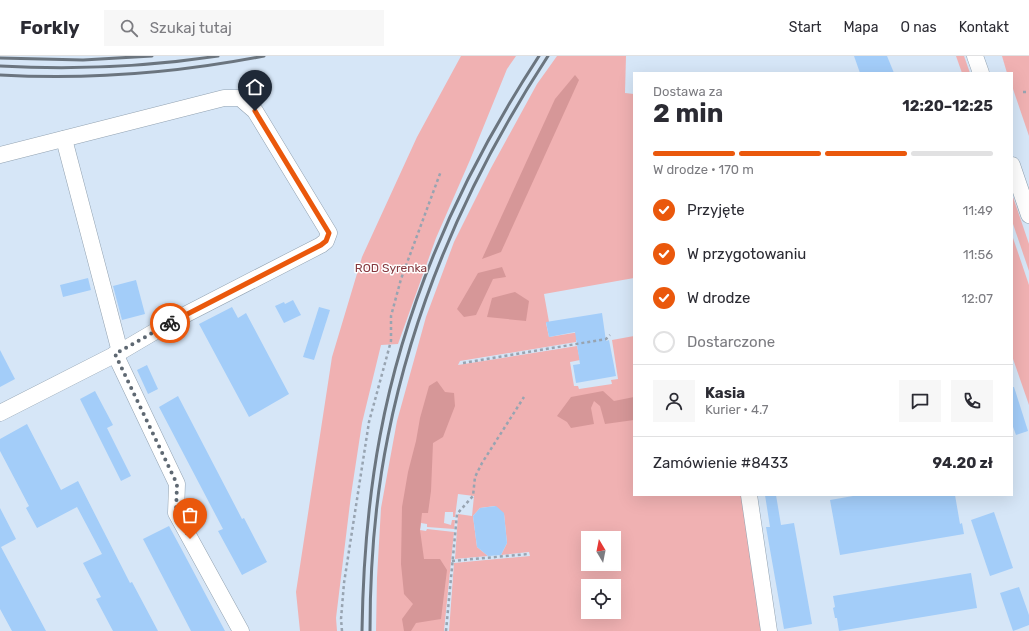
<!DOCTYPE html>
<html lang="pl">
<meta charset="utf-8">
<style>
body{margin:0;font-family:Rubik,sans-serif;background:#f7f7f7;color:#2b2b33;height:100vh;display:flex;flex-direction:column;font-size:15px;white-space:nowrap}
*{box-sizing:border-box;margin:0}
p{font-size:13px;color:#7c7c81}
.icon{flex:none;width:22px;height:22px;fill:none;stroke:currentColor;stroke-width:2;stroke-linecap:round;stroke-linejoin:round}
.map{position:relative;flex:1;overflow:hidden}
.sheet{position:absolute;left:633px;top:16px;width:380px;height:424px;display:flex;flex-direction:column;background:#fff;border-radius:0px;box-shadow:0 4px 16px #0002}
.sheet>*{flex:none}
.needle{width:26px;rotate:350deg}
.fabs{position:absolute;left:581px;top:475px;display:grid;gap:8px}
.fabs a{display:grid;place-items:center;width:40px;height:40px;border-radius:0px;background:#fff;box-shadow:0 4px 16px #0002;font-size:20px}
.pin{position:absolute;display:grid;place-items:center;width:34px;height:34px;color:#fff;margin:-41px -17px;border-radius:50% 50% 50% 0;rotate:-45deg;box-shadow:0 0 4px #0007}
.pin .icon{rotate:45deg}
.courier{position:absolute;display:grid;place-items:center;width:40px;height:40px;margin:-20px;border:3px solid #ea580c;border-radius:50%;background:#fff;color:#222;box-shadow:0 1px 5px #0007}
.head em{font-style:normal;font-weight:700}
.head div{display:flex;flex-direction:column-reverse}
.head{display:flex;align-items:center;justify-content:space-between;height:68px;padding:0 20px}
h1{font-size:26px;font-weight:700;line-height:30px}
.bar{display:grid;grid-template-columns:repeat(4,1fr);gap:6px 4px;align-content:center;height:48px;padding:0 20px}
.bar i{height:5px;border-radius:3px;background:#e1e1e2}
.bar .on{background:#ea580c}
.bar p{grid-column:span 4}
.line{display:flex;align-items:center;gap:10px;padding:0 20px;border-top:1px solid #e1e1e2}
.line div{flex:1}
.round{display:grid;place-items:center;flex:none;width:42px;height:42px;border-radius:0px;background:#f7f7f7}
ol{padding:0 20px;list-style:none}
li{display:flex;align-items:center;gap:12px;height:44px}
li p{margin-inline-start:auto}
li .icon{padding:4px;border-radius:50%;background:#ea580c;color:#fff;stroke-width:4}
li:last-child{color:#7c7c81}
li i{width:22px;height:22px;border:2px solid #e1e1e2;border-radius:50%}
header{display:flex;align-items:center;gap:24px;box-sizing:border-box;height:56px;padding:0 20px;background:#fff;border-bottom:1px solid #e1e1e2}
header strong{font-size:19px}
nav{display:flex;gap:22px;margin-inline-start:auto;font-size:14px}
.search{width:280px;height:36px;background:#f7f7f7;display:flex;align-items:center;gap:10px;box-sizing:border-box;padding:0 14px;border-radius:0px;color:#7c7c81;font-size:15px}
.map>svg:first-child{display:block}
</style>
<header>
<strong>Forkly</strong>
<div class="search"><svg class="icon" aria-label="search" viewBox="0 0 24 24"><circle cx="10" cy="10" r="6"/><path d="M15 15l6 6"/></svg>Szukaj tutaj</div>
<nav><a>Start</a><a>Mapa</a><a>O nas</a><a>Kontakt</a></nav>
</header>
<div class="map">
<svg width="1029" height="575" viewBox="0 0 1029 575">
<rect width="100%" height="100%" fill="#d6e6f7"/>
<g fill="#f0b1b2" fill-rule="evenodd">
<path d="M 461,0 L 516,0 L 507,13 L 470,104 L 436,182 L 398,288 L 381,289 L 362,367 L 351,439 L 336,562 L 337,575 L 300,575 L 296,536 L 332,301 L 362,201 L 417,81 Z"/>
<path d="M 557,0 L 626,0 L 625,37 L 634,38 L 634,222 L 544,238 L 549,266 L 546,267 L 549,281 L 598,273 L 599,280 L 576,284 L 576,286 L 460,305 L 458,309 L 577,290 L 580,304 L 570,306 L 574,330 L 578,330 L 579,333 L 612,328 L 611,324 L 618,323 L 612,284 L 634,280 L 634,439 L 742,439 L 761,575 L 449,575 L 454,507 L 530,500 L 529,496 L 501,499 L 507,487 L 504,458 L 495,450 L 480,452 L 473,460 L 477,491 L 488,500 L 455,503 L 458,458 L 472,460 L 474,440 L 458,438 L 455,461 L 453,461 L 453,456 L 445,456 L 444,467 L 451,469 L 452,464 L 455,464 L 454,473 L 427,471 L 427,468 L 421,467 L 420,474 L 426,475 L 427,473 L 454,476 L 444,575 L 376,575 L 377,522 L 381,452 L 397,365 L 426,261 L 454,186 L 491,112 L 537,28 ZM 588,482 L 614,482 L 614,508 L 588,508 ZM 588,530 L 614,530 L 614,556 L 588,556 Z"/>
<path d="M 956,0 L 964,0 L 970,17 L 962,17 Z"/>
<path d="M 1002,0 L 1029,0 L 1029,80 L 1012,30 L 1012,17 L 1007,17 Z"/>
<path d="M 1012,138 L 1029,188 L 1029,215 L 1012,165 Z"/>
<path d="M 1012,179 L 1029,229 L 1029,349 L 1012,300 Z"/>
</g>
<g fill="#d69798">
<path d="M 575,19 L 579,24 L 501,196 L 482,203 L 555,43 Z"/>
<path d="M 502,211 L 506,221 L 493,223 L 476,259 L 464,261 L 457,253 L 478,217 Z"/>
<path d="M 515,236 L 529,245 L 526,265 L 487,261 L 492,242 Z"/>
<path d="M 437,325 L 445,336 L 454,337 L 455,350 L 443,381 L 433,387 L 431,435 L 428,457 L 422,457 L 420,474 L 424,503 L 440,503 L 447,514 L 441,563 L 416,567 L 411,575 L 404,575 L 402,563 L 413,548 L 404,538 L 401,508 L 402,451 L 408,416 L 416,385 L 420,362 L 429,330 Z"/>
<path d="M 603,335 L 614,345 L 634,341 L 634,364 L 605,368 L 600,350 L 594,345 L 591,352 L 594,368 L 571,372 L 567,366 L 557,360 L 571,341 Z"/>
</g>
<g fill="#a3cdf9">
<path d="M 854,0 L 887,0 L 894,17 L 860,17 Z"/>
<path d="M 88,222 L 91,234 L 63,241 L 60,229 Z"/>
<path d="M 136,224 L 145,258 L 122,264 L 113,230 Z"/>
<path d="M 293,244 L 301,259 L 284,267 L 275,250 L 284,246 L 285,248 Z"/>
<path d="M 232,251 L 238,262 L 246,257 L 289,338 L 249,361 L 199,268 Z"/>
<path d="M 319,251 L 330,254 L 314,304 L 303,301 Z"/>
<path d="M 602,257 L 606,285 L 609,284 L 616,320 L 576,327 L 573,309 L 580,308 L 575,276 L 549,281 L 546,266 Z"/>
<path d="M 0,294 L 15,323 L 0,331 Z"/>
<path d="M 147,309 L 158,333 L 148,338 L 137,314 Z"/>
<path d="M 1012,331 L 1014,331 L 1028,375 L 1016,379 L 1012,368 Z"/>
<path d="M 95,335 L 113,369 L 107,372 L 131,420 L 121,425 L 80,343 Z"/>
<path d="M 178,340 L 242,463 L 244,462 L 267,506 L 242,519 L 218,475 L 223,473 L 159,351 Z"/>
<path d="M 27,368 L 61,434 L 78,425 L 130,527 L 132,526 L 158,575 L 113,575 L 96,543 L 101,541 L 83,507 L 102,498 L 77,451 L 37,472 L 26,452 L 29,450 L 0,395 L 0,383 Z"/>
<path d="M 765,439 L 776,439 L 781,469 L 794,467 L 812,568 L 784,573 L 766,471 L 770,471 Z"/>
<path d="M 859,439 L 955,439 L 960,468 L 962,467 L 964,478 L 840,499 L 830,444 Z"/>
<path d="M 496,450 L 504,457 L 507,487 L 501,499 L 488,500 L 477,491 L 473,460 L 480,452 Z"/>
<path d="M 0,452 L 16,483 L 1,491 L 46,575 L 12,575 L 0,553 Z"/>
<path d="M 994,456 L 1013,512 L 990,520 L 971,464 Z"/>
<path d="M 169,470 L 182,494 L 225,575 L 191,575 L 143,483 Z"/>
<path d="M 971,517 L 977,552 L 839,575 L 837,562 L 835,562 L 833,552 L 835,551 L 833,540 Z"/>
<path d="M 1019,531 L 1029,559 L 1029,569 L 1013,575 L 1000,537 Z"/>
</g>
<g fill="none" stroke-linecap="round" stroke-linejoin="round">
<g stroke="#92a2b1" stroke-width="17">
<g id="minor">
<path d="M 975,0 L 981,17"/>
<path d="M 64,83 L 120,296"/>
<path d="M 0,99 L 224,42 L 240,42 L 255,55 L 329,177 L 326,185 L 321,189 L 171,266 L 120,296 L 0,357"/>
<path d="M 1012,109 L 1029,159"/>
<path d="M 115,298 L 177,428 L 176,457 L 241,575"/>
<path d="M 749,439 L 769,575"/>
</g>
</g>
<g stroke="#98a4b1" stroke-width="2.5" stroke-dasharray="3 3" stroke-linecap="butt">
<path d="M 1023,36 L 1029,36"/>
<path d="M 463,307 L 606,283 L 610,279"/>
<path d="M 452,505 L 528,498"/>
<path d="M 342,575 L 341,563 L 344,527 L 369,366 L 391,285 L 391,260 L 401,223 L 441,115"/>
<path d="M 446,575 L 457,458 L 473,440 L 475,421 L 482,407 L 524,341"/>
</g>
<use href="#minor" stroke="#fff" stroke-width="16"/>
<g stroke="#6b757f" stroke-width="3">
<path d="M 0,2 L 83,4 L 152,0"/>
<path d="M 0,10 C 73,14 146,11 218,0"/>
<path d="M 0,19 C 89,24 177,17 264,0"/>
<path d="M 362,575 C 363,509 368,444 380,380 C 405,245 464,115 539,0"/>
<path d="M 370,575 C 370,509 375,444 388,380 C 415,244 473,115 548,0"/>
</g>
</g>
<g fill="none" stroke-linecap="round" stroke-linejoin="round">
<path stroke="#5e6872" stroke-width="4" stroke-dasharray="0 7.2" d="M 170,267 L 115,298 L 177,428 L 176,457 L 190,483"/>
<path stroke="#ea580c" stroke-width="5" d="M 170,267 L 321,189 L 326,185 L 329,177 L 255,55"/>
</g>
<g text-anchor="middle" stroke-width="3" stroke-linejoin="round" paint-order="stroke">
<g font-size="12" fill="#86393f" stroke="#fff">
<text x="391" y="216">ROD Syrenka</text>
</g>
</g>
</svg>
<div class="fabs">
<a><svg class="needle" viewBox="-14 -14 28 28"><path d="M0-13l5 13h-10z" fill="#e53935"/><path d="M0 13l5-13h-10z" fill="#7c7c81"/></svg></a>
<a><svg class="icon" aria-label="locate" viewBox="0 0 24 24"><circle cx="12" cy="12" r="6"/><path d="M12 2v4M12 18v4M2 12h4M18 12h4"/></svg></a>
</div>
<div class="pin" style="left:190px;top:483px;background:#ea580c"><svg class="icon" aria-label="bag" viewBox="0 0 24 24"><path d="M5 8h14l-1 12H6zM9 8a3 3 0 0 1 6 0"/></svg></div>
<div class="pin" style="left:255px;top:55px;background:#1f2937"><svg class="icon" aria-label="home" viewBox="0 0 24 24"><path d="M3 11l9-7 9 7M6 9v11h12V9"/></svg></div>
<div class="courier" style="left:170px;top:267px"><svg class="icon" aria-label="bike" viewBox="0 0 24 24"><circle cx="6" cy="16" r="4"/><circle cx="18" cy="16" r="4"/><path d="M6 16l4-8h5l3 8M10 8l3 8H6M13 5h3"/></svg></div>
<section class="sheet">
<div class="head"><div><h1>2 min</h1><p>Dostawa za</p></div><em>12:20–12:25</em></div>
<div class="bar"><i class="on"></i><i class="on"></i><i class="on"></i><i></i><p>W drodze · 170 m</p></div>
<ol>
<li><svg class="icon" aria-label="check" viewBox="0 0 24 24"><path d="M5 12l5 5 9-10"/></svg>Przyjęte<p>11:49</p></li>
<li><svg class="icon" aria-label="check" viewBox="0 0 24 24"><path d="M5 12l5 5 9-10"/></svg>W przygotowaniu<p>11:56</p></li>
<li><svg class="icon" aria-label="check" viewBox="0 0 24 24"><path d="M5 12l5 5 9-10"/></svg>W drodze<p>12:07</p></li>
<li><i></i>Dostarczone</li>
</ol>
<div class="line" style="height:72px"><a class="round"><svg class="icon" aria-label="person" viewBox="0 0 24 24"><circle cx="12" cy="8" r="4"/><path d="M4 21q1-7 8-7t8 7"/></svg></a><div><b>Kasia</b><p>Kurier · 4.7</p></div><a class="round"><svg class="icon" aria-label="chat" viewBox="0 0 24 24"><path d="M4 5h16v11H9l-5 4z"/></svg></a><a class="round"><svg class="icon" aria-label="phone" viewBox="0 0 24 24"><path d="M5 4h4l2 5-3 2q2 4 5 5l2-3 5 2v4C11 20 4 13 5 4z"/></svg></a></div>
<div class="line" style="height:52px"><div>Zamówienie #8433</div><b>94.20 zł</b></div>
</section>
</div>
